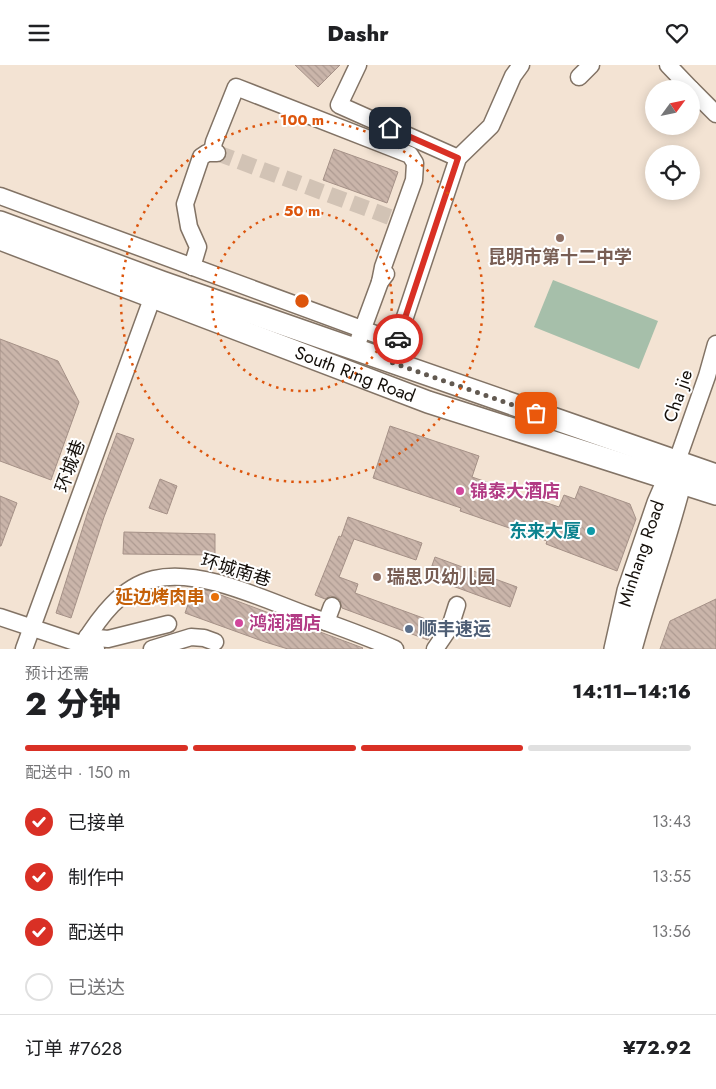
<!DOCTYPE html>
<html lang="zh">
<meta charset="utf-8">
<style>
body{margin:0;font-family:Jost,"Noto Sans SC",sans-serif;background:#f6f6f6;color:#202124;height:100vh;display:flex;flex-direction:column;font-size:19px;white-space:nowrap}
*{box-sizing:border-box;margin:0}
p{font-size:16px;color:#757577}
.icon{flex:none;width:28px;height:28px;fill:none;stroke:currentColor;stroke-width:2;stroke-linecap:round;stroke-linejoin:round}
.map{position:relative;height:584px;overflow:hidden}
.panel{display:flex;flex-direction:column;background:#fff;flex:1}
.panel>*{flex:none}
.needle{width:32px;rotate:57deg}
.tools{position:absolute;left:645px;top:15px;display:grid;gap:10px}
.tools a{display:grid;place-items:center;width:55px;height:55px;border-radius:50%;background:#fff;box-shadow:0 2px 12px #0003;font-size:25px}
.pin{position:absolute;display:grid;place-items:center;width:42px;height:42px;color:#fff;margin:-21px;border-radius:10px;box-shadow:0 2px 8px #0006}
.courier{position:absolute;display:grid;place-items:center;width:50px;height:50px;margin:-25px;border:4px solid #d93025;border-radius:50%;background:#fff;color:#222;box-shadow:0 1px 6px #0007}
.head em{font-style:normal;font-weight:800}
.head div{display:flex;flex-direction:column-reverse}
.head{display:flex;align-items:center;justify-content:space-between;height:85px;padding:0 25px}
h1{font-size:32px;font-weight:800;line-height:38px}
.bar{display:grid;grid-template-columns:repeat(4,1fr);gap:8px 5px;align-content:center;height:60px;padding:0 25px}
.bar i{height:6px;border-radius:4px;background:#e0e0e0}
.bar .selected{background:#d93025}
.bar p{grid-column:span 4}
.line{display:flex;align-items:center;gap:12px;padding:0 25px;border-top:1px solid #e0e0e0}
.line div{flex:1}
ol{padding:0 25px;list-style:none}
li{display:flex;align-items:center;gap:15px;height:55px}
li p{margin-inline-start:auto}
li .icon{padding:5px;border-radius:50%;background:#d93025;color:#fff;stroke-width:4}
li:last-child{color:#757577}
li i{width:28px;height:28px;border:2px solid #e0e0e0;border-radius:50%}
header{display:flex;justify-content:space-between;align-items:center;height:65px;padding:0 25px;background:#fff;font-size:22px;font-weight:800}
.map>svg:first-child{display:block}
</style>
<header><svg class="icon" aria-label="menu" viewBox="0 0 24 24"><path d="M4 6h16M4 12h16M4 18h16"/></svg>Dashr<svg class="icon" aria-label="heart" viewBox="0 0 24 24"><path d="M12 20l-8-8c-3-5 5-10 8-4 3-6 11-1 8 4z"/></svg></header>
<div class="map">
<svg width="716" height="584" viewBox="0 0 716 584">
<defs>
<pattern id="building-back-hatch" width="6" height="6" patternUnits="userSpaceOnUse" patternTransform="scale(1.25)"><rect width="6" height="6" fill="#cab5aa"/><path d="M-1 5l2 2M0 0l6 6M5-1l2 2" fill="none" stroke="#ad9a91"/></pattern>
</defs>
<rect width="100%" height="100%" fill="#f3e3d3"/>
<path fill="#a6bfaa" d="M 553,215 L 658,256 L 639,304 L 534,262 Z"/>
<g fill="url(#building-back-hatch)" stroke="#a59187">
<path d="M 295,0 L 340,0 L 318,22 Z"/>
<path d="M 334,84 L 398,107 L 387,138 L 323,115 Z"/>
<path d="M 0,274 L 58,296 L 79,337 L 51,415 L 0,396 Z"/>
<path d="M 390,361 L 479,391 L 472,412 L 559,442 L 564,430 L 575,434 L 580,421 L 630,439 L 636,454 L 617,506 L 546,479 L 547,476 L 460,446 L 461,443 L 373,413 Z"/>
<path d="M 117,368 L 134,374 L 104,452 L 71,553 L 56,548 L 88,446 Z"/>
<path d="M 160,414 L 177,421 L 167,449 L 149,443 Z"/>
<path d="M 0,431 L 17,438 L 1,481 L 0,481 Z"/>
<path d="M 348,452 L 422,478 L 416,495 L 354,474 L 339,512 L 358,519 L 355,528 L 434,557 L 428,575 L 342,543 L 340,535 L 336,532 L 330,531 L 325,534 L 315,530 L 339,471 L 341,472 Z"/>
<path d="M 124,467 L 215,469 L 215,490 L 123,489 Z"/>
<path d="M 435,492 L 517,522 L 510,542 L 428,512 Z"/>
<path d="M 194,523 L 210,526 L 363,583 L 362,584 L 288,584 L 265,577 L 185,548 Z"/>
<path d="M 716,534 L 716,584 L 660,584 L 670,556 Z"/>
</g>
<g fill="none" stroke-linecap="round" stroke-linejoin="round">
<path stroke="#d2c3b5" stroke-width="16" stroke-dasharray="16 8" stroke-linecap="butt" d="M 217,88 L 406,158"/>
<g stroke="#827365" stroke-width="19">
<g id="minor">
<path d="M 358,0 L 339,40 L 458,93 L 491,61 L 513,11 L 521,0"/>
<path d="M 668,0 L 691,24"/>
<path d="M 579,12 L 591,0"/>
<path d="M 691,24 L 716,49"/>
<path d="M 212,87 L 214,77 L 236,22 L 410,90 L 415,98 L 414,115 L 383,202 L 380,217"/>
<path d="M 0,131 L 397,277"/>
<path d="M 192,202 L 198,182 L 189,162 L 185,139 L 201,92 L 207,88 L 217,88"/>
<path d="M 359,274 L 380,217 L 386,209"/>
<path d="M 394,285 L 458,93"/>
<path d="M 677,396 L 707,311 L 716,279"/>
<path d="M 0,552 L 96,584"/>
<path d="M 326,557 L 332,541"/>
<path d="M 87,572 L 108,574 L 168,559"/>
<path d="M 83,579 C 99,553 121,522 154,514 C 200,503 263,534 307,550 C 336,561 366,571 395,584"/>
<path d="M 24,584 L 153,231"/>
<path d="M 152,584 L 191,572 L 204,573 L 215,577"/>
<path d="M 435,584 L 450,562 L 457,540"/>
</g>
</g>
<g stroke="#827365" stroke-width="24">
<g id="major">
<path d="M 0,157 L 162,217 L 716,410"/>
<path id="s1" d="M 0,174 L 428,337 L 716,429"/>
<path id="s2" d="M 615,584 L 628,526 L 658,438 L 674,401"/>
<path d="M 631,584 C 647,524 669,466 683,407"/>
</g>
</g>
<use href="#minor" stroke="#fff" stroke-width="16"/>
<use href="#major" stroke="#fff" stroke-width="21"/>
</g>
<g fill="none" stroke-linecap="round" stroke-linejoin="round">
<path stroke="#625950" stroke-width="5" stroke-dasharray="0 9" d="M 398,274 L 390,297 L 536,348"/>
<path stroke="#d93025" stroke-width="6" d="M 390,63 L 458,93 L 398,274"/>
</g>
<g fill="none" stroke="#dd550c" stroke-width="2.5" stroke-dasharray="2.5 5">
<circle cx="302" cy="236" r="90"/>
<circle cx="302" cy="236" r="181"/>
</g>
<g fill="#8d6e63" stroke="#fff" stroke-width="2">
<circle cx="560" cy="173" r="5"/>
<circle cx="377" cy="512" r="5"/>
</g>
<g fill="#d1479c" stroke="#fff" stroke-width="2">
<circle cx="460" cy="426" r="5"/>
<circle cx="239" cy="558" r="5"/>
</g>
<circle fill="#0f9aa8" stroke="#fff" stroke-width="2" cx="591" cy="466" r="5"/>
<circle fill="#e8710a" stroke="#fff" stroke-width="2" cx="215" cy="532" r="5"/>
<circle fill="#5c6f8a" stroke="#fff" stroke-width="2" cx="409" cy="564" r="5"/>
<g text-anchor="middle" stroke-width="4" stroke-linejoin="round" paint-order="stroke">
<g font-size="18" font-weight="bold" fill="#785e54" stroke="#fff">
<text x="560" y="198">昆明市第十二中学</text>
<text x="387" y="518" text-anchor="start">瑞思贝幼儿园</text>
</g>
<g font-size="18" fill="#140f0a" stroke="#fff">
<text dy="6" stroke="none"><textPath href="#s1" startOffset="380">South Ring Road</textPath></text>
<text transform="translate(678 331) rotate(-71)" y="6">Cha jie</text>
<text transform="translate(70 401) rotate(-70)" y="6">环城巷</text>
<text dy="6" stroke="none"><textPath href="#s2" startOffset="99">Minhang Road</textPath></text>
<text transform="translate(236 505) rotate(17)" y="6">环城南巷</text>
</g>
<g font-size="18" font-weight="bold" fill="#b23c85" stroke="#fff" text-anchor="start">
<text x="470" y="432">锦泰大酒店</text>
<text x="249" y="564">鸿润酒店</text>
</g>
<g font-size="18" font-weight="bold" fill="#0d838f" stroke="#fff" text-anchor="end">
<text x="581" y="472">东来大厦</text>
</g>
<g font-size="18" font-weight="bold" fill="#c56008" stroke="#fff" text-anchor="end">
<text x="205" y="538">延边烤肉串</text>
</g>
<g font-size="18" font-weight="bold" fill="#4e5e75" stroke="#fff" text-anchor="start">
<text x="419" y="570">顺丰速运</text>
</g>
</g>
<circle cx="302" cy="236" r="8" fill="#dd550c" stroke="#fff" stroke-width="2.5"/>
<g font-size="15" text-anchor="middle" font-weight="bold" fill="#dd550c" stroke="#fff" stroke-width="4" stroke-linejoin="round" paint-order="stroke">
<text x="302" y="60">100 m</text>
<text x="302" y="151">50 m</text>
</g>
</svg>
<div class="tools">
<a><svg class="needle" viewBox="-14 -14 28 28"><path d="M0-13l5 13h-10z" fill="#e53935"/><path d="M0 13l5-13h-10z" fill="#757577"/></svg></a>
<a><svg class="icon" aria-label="locate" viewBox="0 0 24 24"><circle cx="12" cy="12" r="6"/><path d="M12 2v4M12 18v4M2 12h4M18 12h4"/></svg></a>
</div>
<div class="pin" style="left:536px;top:348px;background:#ea580c"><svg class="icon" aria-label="bag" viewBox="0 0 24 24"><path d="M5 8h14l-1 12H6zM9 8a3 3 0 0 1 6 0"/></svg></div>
<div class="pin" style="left:390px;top:63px;background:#1f2937"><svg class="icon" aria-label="home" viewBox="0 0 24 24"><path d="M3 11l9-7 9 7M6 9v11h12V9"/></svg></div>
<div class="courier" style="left:398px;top:274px"><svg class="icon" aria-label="car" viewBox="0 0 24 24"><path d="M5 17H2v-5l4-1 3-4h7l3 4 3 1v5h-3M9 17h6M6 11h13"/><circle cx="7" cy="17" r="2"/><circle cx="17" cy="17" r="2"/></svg></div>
</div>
<section class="panel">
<div class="head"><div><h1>2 分钟</h1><p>预计还需</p></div><em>14:11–14:16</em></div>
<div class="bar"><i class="selected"></i><i class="selected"></i><i class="selected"></i><i></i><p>配送中 · 150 m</p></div>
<ol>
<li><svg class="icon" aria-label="check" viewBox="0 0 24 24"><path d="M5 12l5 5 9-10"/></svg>已接单<p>13:43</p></li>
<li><svg class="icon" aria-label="check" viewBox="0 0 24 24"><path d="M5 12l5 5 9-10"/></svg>制作中<p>13:55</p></li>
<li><svg class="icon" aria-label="check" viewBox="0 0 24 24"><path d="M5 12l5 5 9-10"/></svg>配送中<p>13:56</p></li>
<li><i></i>已送达</li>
</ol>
<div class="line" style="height:65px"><div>订单 #7628</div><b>¥72.92</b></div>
</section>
